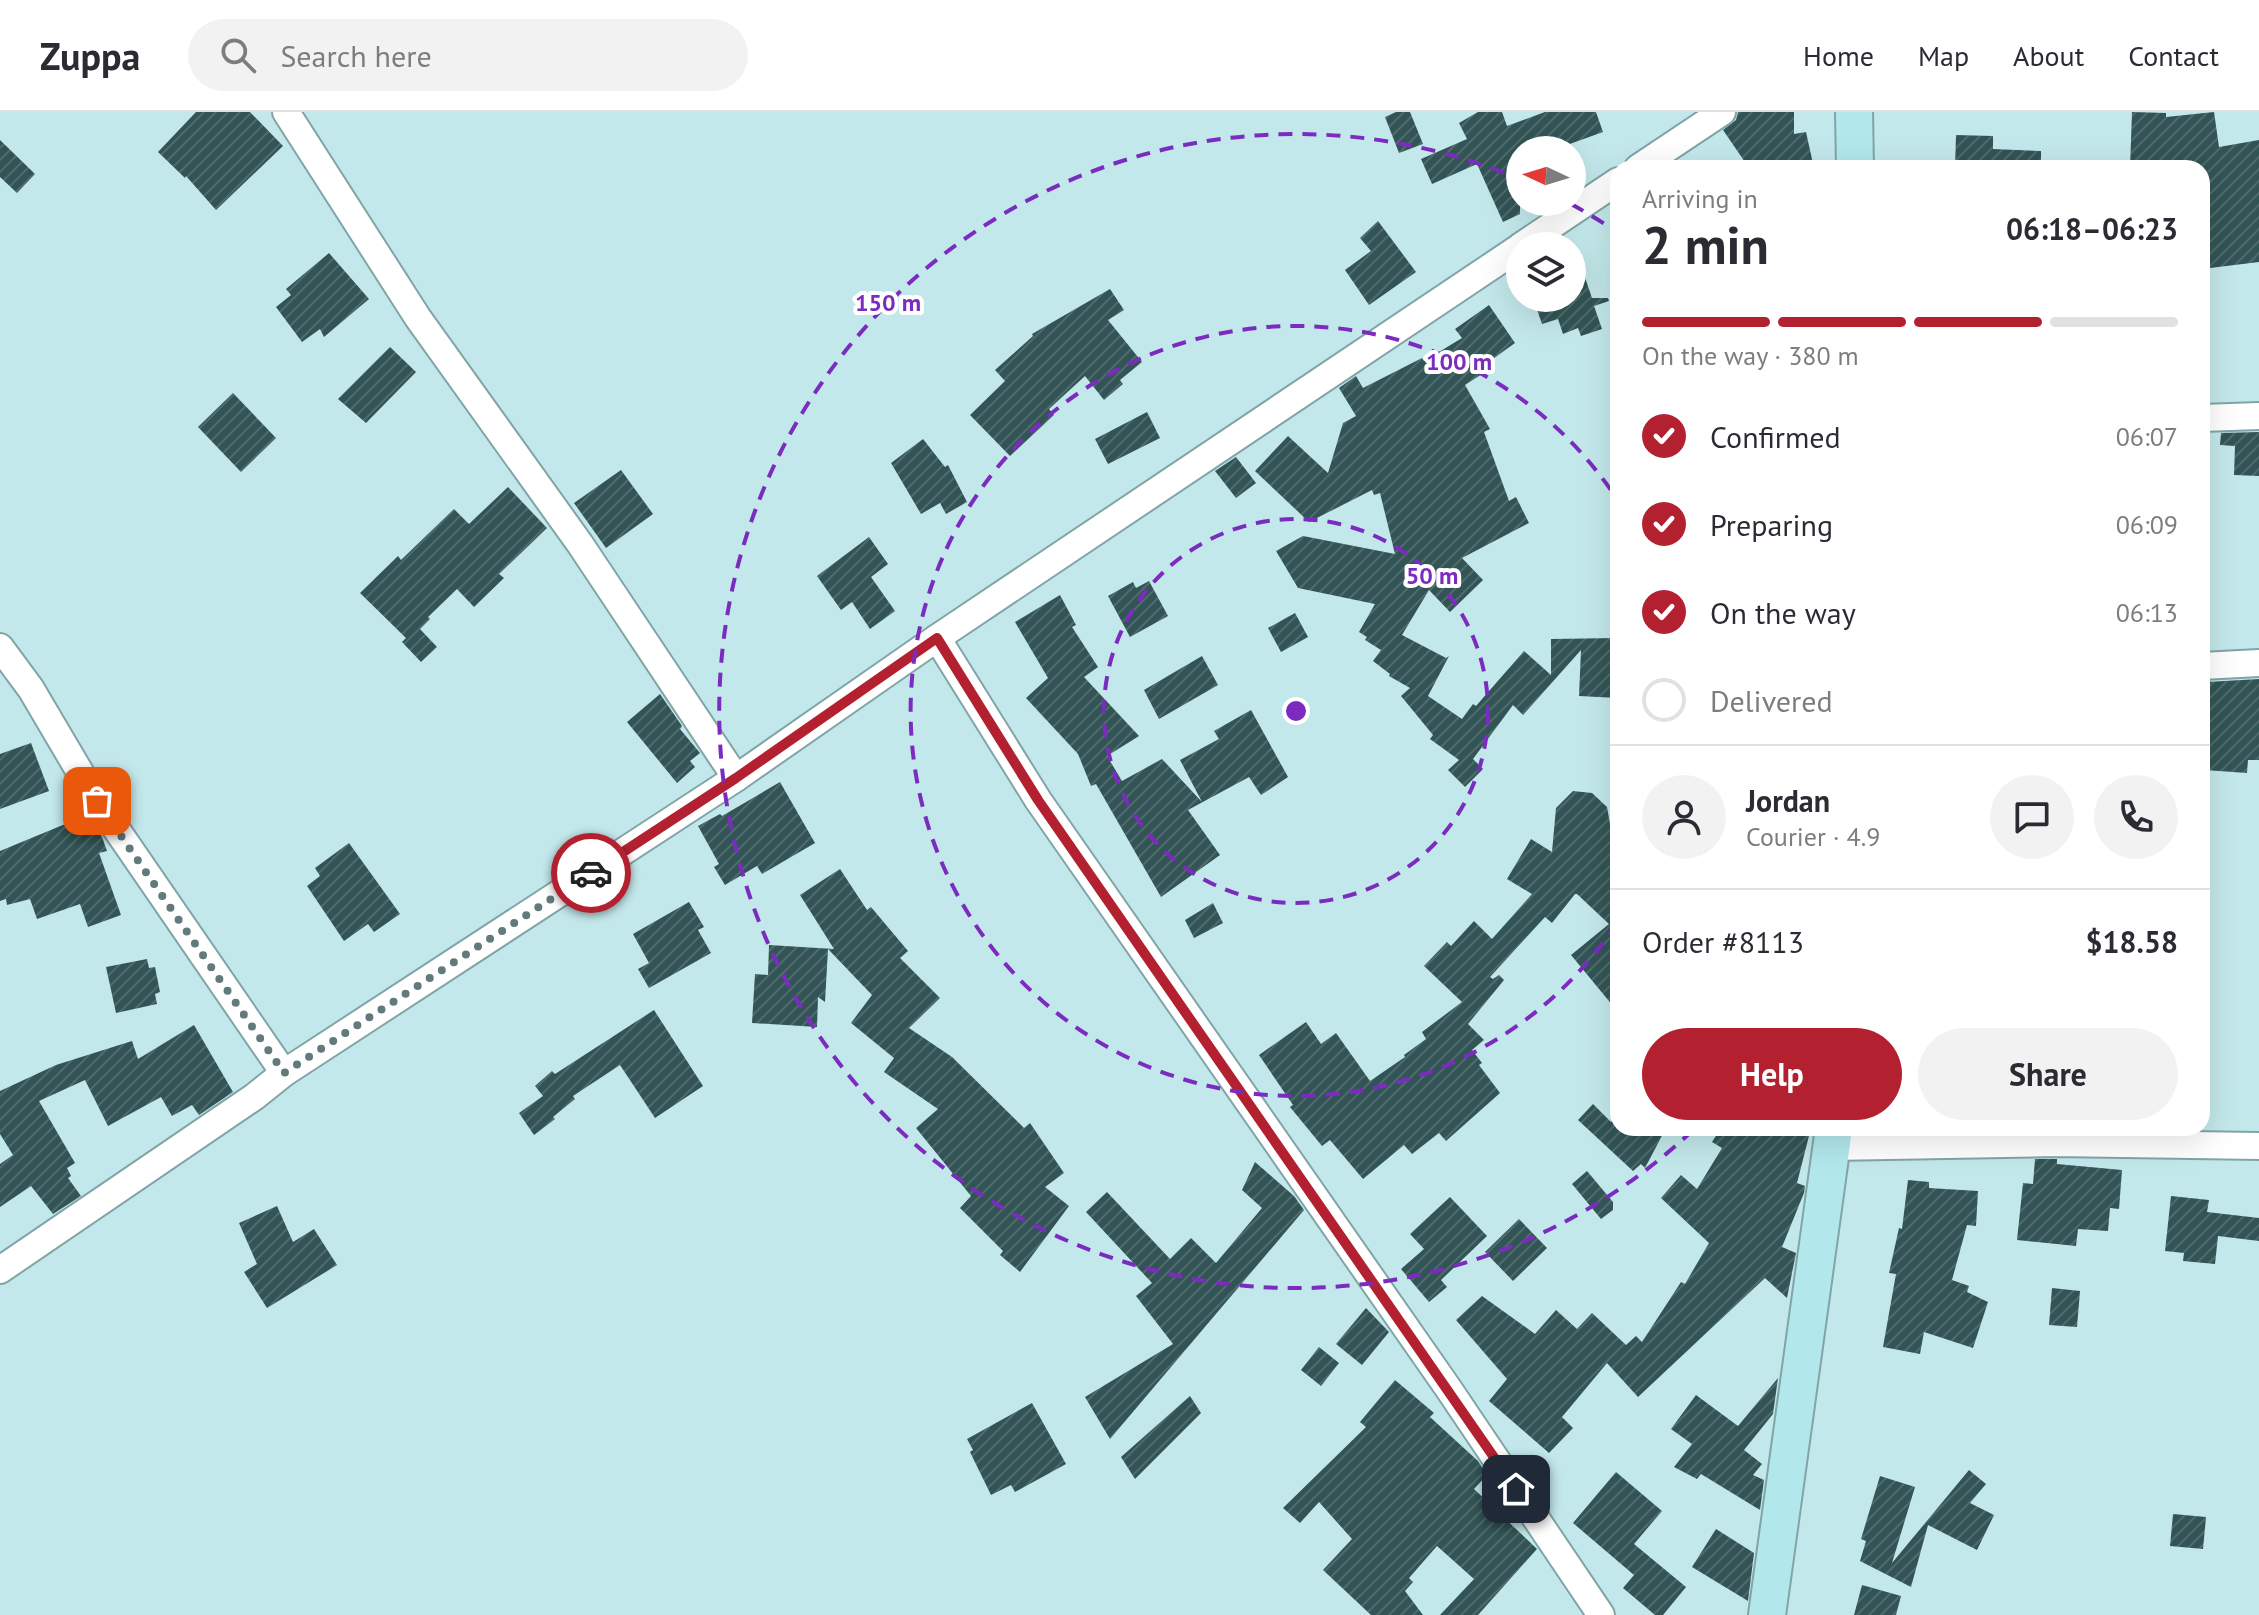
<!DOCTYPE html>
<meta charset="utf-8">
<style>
body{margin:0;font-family:"PT Sans",sans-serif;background:#f2f2f3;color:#2b2b33;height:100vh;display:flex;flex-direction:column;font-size:30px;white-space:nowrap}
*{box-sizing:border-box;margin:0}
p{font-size:26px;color:#7c7c81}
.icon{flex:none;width:44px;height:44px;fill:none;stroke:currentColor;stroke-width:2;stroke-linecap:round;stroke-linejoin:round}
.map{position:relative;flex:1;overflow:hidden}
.details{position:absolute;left:1610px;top:48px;width:600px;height:976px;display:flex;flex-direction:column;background:#fff;border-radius:24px;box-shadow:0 8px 32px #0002}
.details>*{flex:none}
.needle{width:52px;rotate:274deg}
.fabs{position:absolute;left:1506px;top:24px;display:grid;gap:16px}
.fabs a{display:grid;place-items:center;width:80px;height:80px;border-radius:50%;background:#fff;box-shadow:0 8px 32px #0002;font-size:40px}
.pin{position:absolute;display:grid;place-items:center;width:68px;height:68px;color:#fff;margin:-34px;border-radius:16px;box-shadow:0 4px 12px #0006}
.courier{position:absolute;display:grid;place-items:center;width:80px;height:80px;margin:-40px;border:6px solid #b32131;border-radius:50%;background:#fff;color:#222;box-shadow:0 2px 10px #0007}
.headline em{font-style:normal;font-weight:700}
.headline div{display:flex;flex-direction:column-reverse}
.headline{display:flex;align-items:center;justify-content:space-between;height:136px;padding:0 32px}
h1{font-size:52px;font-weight:700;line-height:60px}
.bar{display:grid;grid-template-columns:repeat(4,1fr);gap:12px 8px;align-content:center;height:96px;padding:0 32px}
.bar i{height:10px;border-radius:6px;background:#e1e1e2}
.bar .active{background:#b32131}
.bar p{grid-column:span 4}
.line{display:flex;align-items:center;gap:20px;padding:0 32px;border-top:2px solid #e1e1e2}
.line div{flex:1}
.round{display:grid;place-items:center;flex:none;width:84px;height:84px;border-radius:42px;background:#f2f2f3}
ol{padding:0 32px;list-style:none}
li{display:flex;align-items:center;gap:24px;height:88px}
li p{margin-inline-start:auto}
li .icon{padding:8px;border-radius:50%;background:#b32131;color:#fff;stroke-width:4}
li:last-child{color:#7c7c81}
li i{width:44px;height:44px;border:4px solid #e1e1e2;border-radius:50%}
.button{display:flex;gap:16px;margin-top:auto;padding:16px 32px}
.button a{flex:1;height:92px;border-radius:48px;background:#b32131;color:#fff;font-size:32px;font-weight:700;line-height:92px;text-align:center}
.button a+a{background:#f2f2f3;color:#2b2b33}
header{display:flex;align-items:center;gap:48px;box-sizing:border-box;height:112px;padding:0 40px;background:#fff;border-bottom:2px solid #e1e1e2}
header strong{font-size:38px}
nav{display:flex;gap:44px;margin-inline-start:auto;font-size:28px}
.search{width:560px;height:72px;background:#f2f2f3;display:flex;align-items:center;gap:20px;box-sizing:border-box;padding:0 28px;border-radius:44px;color:#7c7c81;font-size:30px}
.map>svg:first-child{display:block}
</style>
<header>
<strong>Zuppa</strong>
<div class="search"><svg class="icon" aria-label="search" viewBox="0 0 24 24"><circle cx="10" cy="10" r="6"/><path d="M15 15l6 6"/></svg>Search here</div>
<nav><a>Home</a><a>Map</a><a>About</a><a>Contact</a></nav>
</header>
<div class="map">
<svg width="2259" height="1503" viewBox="0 0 2259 1503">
<defs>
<pattern id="building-hatch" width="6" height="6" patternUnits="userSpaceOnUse" patternTransform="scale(2)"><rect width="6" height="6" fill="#325456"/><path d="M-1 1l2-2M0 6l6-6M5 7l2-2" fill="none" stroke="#4f6b6c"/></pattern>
</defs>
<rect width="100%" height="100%" fill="#c3e8eb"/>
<g fill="url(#building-hatch)">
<path d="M 196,0 L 250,0 L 283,34 L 216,98 L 186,64 L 185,66 L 158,40 Z"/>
<path d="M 1396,0 L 1410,0 L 1423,32 L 1399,41 L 1385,5 Z"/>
<path d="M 1478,0 L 1502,0 L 1507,14 L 1545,0 L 1596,0 L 1603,20 L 1567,33 L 1570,38 L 1520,38 L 1520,102 L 1503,110 L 1477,52 L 1432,72 L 1421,47 L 1467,27 L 1459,11 Z"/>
<path d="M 1738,0 L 1794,0 L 1794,22 L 1806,20 L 1814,56 L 1749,56 L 1723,18 L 1736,8 Z"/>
<path d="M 2132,0 L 2166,1 L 2166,5 L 2214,0 L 2219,35 L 2259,28 L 2259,150 L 2202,157 L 2202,56 L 2130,56 Z"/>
<path d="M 1956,23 L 1993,24 L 1993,37 L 2041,39 L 2041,56 L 1955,56 Z"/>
<path d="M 0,28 L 35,62 L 17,81 L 0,65 Z"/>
<path d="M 1378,109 L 1416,160 L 1369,193 L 1345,158 L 1371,139 L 1360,126 Z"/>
<path d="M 1572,139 L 1576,139 L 1592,186 L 1608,186 L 1609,189 L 1594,194 L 1602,217 L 1581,224 L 1578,216 L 1563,222 L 1558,207 L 1542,212 L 1533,186 L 1572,186 Z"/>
<path d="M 329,141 L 369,187 L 324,225 L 320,217 L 302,230 L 276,195 L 291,183 L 286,177 Z"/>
<path d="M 1110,177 L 1124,198 L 1108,208 L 1142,250 L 1120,268 L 1123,272 L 1104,288 L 1085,264 L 1049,297 L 1054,303 L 1010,344 L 970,303 L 1005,269 L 995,258 L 1033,224 L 1032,222 Z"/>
<path d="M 1489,193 L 1515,231 L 1479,257 L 1482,262 L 1465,273 L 1490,317 L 1484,320 L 1509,389 L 1516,385 L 1529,411 L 1462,446 L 1483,468 L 1450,500 L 1429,478 L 1402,523 L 1446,546 L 1449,544 L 1428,584 L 1462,607 L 1473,592 L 1476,594 L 1524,539 L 1551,563 L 1551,527 L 1618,526 L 1618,586 L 1579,584 L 1581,538 L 1523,603 L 1513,593 L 1473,647 L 1483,657 L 1465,675 L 1448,658 L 1459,648 L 1430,627 L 1433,623 L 1401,584 L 1410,576 L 1389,564 L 1390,562 L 1373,549 L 1381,538 L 1365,528 L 1367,525 L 1359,520 L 1375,492 L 1298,476 L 1276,439 L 1303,424 L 1395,442 L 1380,381 L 1374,383 L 1372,378 L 1309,410 L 1255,359 L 1288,324 L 1328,361 L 1343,311 L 1356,304 L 1339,276 L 1356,264 L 1363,276 L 1422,246 L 1424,249 L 1462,226 L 1455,217 Z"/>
<path d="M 390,235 L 416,260 L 366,311 L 338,287 Z"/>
<path d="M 233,281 L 276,326 L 241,360 L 198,315 Z"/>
<path d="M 1147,300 L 1160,326 L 1108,352 L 1095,327 Z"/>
<path d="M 2259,320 L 2259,364 L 2234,363 L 2235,334 L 2220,333 L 2221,321 Z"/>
<path d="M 923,327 L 945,355 L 948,353 L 967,390 L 946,402 L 940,391 L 921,402 L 891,351 Z"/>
<path d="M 1236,345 L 1256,371 L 1236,386 L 1215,359 Z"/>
<path d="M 621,358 L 653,402 L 606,436 L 574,391 Z"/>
<path d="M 508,375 L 547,416 L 499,462 L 504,466 L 474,495 L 457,477 L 428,505 L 430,507 L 420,517 L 437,535 L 421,550 L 402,530 L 406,526 L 360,481 L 398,444 L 401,448 L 454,397 L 469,412 Z"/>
<path d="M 869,425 L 888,452 L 871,465 L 895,499 L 870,517 L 852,490 L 841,498 L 817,464 Z"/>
<path d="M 1149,469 L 1168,504 L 1130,525 L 1108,484 L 1133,470 L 1136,476 Z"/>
<path d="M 1060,483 L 1076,513 L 1072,515 L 1098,555 L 1084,565 L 1139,624 L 1107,644 L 1122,669 L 1162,647 L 1202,690 L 1180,648 L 1219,627 L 1214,619 L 1251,598 L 1288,665 L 1261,683 L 1249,665 L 1188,698 L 1220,743 L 1161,785 L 1096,672 L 1091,674 L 1078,642 L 1026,586 L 1048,566 L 1015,510 Z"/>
<path d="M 1295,501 L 1308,525 L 1281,540 L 1268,516 Z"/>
<path d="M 1202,544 L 1218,573 L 1159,607 L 1144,578 Z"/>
<path d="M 2259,567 L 2259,648 L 2248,648 L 2247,661 L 2205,658 L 2208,634 L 2202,633 L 2202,589 L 2205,589 L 2207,570 Z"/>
<path d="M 660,582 L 682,614 L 680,617 L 700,641 L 690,649 L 695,655 L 677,671 L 627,610 Z"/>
<path d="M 31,631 L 49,679 L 0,697 L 0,642 Z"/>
<path d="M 780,670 L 815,731 L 762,762 L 757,754 L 725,773 L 714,755 L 719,752 L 698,714 L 720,702 L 722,704 Z"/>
<path d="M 1573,679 L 1592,681 L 1607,695 L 1618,757 L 1618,900 L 1571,843 L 1609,812 L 1577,782 L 1575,782 L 1552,811 L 1545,805 L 1490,865 L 1493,867 L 1499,863 L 1504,868 L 1468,912 L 1484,928 L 1472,938 L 1482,951 L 1479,953 L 1500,981 L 1446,1029 L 1439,1021 L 1412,1042 L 1404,1033 L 1363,1067 L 1330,1028 L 1322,1034 L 1290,995 L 1293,993 L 1259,943 L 1306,910 L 1321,932 L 1336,921 L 1370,969 L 1405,945 L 1404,943 L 1426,927 L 1422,920 L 1462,890 L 1424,854 L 1447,830 L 1451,834 L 1474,809 L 1492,827 L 1532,782 L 1507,767 L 1531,727 L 1552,740 L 1556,696 Z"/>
<path d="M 87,703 L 102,725 L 107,739 L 99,741 L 121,803 L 88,815 L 80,792 L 37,807 L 30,787 L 7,793 L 6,787 L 0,789 L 0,739 Z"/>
<path d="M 349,731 L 400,802 L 374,820 L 368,812 L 344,829 L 307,774 L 320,764 L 315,756 Z"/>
<path d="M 840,757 L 867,798 L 871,795 L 908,839 L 900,846 L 940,886 L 909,916 L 952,945 L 1024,1016 L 1030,1011 L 1064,1061 L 1045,1075 L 1069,1094 L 1020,1160 L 1000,1143 L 1003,1139 L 960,1096 L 971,1084 L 916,1016 L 938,997 L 884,960 L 894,946 L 851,911 L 872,883 L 828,837 L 825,890 L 818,885 L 817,915 L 752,911 L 755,862 L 768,863 L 769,833 L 834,837 L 800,783 Z"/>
<path d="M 689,790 L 704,815 L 698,818 L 711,841 L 649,876 L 638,857 L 649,851 L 633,822 Z"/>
<path d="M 1213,791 L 1223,811 L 1194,826 L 1185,808 Z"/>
<path d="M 147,847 L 149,856 L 155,855 L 160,880 L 155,882 L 157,892 L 116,901 L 106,855 Z"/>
<path d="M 654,898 L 703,974 L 655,1006 L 620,953 L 573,984 L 575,987 L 553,1005 L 555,1007 L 534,1023 L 519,1001 L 543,984 L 535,974 L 552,959 L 555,962 Z"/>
<path d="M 194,913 L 233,980 L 199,1003 L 192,993 L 172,1004 L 161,985 L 108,1014 L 85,968 L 39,989 L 75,1051 L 67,1056 L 71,1064 L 68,1066 L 81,1084 L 53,1102 L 31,1074 L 0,1095 L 0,1052 L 13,1043 L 0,1022 L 0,979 L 56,953 L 132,929 L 138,947 Z"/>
<path d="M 1593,992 L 1611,1010 L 1613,1008 L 1618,1016 L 1666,1016 L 1645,1056 L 1641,1052 L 1633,1059 L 1578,1008 Z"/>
<path d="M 1721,1016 L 1811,1016 L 1797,1071 L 1805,1074 L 1804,1081 L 1782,1135 L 1796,1141 L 1787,1186 L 1765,1166 L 1638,1285 L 1607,1251 L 1562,1305 L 1573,1316 L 1549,1341 L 1489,1289 L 1507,1267 L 1456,1208 L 1482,1184 L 1535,1222 L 1556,1198 L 1577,1217 L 1592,1201 L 1626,1233 L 1636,1224 L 1642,1230 L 1681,1170 L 1685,1172 L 1709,1131 L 1661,1086 L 1681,1063 L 1697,1077 L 1722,1036 L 1712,1030 Z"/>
<path d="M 2035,1047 L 2057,1047 L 2057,1052 L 2122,1058 L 2119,1097 L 2110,1096 L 2108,1119 L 2078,1117 L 2076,1134 L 2017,1128 L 2023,1071 L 2033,1072 Z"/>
<path d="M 1255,1050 L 1294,1084 L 1304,1098 L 1110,1327 L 1085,1285 L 1173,1232 L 1136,1184 L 1152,1171 L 1086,1100 L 1107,1080 L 1170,1147 L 1191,1126 L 1216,1151 L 1262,1096 L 1242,1078 Z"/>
<path d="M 1587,1059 L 1613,1090 L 1613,1098 L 1601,1107 L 1572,1072 Z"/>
<path d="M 1908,1068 L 1929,1070 L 1929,1076 L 1978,1079 L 1976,1114 L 1967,1113 L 1952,1168 L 1969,1174 L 1967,1180 L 1988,1190 L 1973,1236 L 1924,1220 L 1920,1242 L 1883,1235 L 1896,1162 L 1889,1161 L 1899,1116 L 1902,1117 Z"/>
<path d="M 2171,1084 L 2209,1088 L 2207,1100 L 2259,1106 L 2259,1129 L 2218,1124 L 2215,1152 L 2183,1149 L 2184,1141 L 2165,1139 Z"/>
<path d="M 1450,1085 L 1487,1124 L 1441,1168 L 1447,1175 L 1429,1190 L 1401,1157 L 1424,1137 L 1410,1122 Z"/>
<path d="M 277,1094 L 293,1130 L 314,1117 L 337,1153 L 267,1196 L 244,1160 L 257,1152 L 239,1111 Z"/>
<path d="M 1519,1107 L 1547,1136 L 1513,1169 L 1485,1140 Z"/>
<path d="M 2052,1176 L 2080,1179 L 2077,1215 L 2049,1213 Z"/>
<path d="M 1366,1196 L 1389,1220 L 1362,1253 L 1336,1232 Z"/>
<path d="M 1319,1235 L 1339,1251 L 1321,1274 L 1301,1258 Z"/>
<path d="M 1778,1266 L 1773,1302 L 1744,1338 L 1762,1352 L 1753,1363 L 1764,1368 L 1760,1398 L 1701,1362 L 1697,1367 L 1674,1355 L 1692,1332 L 1671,1317 L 1696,1283 L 1738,1314 Z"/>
<path d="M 1395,1268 L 1434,1301 L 1430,1305 L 1478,1349 L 1487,1363 L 1474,1377 L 1537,1437 L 1478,1503 L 1440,1503 L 1474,1467 L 1437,1434 L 1409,1466 L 1413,1470 L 1405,1479 L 1423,1503 L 1371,1503 L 1323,1458 L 1352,1427 L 1319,1390 L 1300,1411 L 1283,1396 L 1366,1315 L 1360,1310 Z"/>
<path d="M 1190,1284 L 1201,1301 L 1135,1367 L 1121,1345 Z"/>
<path d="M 1032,1291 L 1066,1352 L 1015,1380 L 1011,1373 L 991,1383 L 970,1340 L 973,1338 L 967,1327 Z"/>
<path d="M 1969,1358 L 1986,1372 L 1970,1391 L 1994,1403 L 1977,1438 L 1928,1413 L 1911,1475 L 1860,1449 L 1866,1429 L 1861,1427 L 1880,1364 L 1915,1375 L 1892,1451 Z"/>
<path d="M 1616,1360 L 1662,1399 L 1634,1432 L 1686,1475 L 1663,1503 L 1655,1503 L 1623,1476 L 1634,1463 L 1573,1411 Z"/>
<path d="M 2173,1402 L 2206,1405 L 2203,1437 L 2170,1434 Z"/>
<path d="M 1716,1417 L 1754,1441 L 1748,1489 L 1692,1455 Z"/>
<path d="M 1862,1473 L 1901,1484 L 1896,1503 L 1854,1503 Z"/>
</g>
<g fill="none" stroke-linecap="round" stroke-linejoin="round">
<g stroke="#81a5a7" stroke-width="30">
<g id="minor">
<path d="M 286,0 L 418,206 L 580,432 L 736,666"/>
<path d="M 1638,56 L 1722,0"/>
<path d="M 1521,134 L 1618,69"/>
<path d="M 2202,306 L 2259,304"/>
<path d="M 937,526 L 1038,688 L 1448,1276 L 1601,1503"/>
<path d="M 0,535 L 31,577 L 97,689 L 284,961"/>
<path d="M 2202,554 L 2259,551"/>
<path d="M 1831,1035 L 2055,1031 L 2259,1034"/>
<path d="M 0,1158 L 254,985 L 284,961 L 736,666 L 937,526 L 1520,135"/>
</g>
</g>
<g stroke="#81a5a7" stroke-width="40">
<g id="secondary">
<path d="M 1854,0 L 1855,56"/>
<path d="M 1767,1503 L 1834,1016"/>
</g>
</g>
<use href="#minor" stroke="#fff" stroke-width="26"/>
<use href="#secondary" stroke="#b2e8ec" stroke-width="36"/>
</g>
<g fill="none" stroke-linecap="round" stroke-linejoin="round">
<path stroke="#637a7c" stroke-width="8" stroke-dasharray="0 14.4" d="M 97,689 L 284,961 L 591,761"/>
<path stroke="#b32131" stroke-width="10" d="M 591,761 L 736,666 L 937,526 L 1038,688 L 1516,1377"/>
</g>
<g fill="none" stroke="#7b2cbf" stroke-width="4" stroke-dasharray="14 10">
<circle cx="1296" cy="599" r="192"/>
<path d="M1617 811A385 385 0 1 1 1617 387"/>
<path d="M1693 1018A577 577 0 1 1 1517 66M1571 92A577 577 0 0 1 1614 118"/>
</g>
<circle cx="1296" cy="599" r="12" fill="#7b2cbf" stroke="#fff" stroke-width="4"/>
<g font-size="24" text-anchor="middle" font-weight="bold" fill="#7b2cbf" stroke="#fff" stroke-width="8" stroke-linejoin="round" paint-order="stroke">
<text x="888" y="199">150 m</text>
<text x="1459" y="258">100 m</text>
<text x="1432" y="472">50 m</text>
</g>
</svg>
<div class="fabs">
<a><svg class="needle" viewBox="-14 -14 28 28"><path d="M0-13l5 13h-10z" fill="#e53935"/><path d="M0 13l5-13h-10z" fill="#7c7c81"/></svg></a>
<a><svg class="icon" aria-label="layers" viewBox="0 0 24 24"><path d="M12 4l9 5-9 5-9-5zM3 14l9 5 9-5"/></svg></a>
</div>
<div class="pin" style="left:97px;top:689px;background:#ea580c"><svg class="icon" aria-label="bag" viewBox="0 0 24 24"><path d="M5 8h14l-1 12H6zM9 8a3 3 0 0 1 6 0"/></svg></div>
<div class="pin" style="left:1516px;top:1377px;background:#1f2937"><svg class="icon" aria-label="home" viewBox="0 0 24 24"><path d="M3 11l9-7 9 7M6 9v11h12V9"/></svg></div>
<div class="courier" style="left:591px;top:761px"><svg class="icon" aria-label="car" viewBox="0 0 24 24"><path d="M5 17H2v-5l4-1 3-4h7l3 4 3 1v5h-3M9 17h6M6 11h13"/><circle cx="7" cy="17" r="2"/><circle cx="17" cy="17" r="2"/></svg></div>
<section class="details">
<div class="headline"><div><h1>2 min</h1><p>Arriving in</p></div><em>06:18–06:23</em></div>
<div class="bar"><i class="active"></i><i class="active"></i><i class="active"></i><i></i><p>On the way · 380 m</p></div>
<ol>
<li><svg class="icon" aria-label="check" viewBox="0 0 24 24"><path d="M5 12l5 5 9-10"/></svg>Confirmed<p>06:07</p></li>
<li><svg class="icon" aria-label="check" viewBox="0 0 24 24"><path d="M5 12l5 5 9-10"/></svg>Preparing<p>06:09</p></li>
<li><svg class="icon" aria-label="check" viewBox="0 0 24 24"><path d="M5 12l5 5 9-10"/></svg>On the way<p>06:13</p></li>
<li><i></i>Delivered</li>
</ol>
<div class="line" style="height:144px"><a class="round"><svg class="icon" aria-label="person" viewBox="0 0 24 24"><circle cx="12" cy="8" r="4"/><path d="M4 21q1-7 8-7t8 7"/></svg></a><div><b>Jordan</b><p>Courier · 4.9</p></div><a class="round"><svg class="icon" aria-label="chat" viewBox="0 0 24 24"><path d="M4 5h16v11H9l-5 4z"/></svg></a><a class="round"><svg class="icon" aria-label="phone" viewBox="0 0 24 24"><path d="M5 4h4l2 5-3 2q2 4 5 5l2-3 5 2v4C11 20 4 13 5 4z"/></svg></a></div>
<div class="line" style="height:104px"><div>Order #8113</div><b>$18.58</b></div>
<div class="button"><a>Help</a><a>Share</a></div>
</section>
</div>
